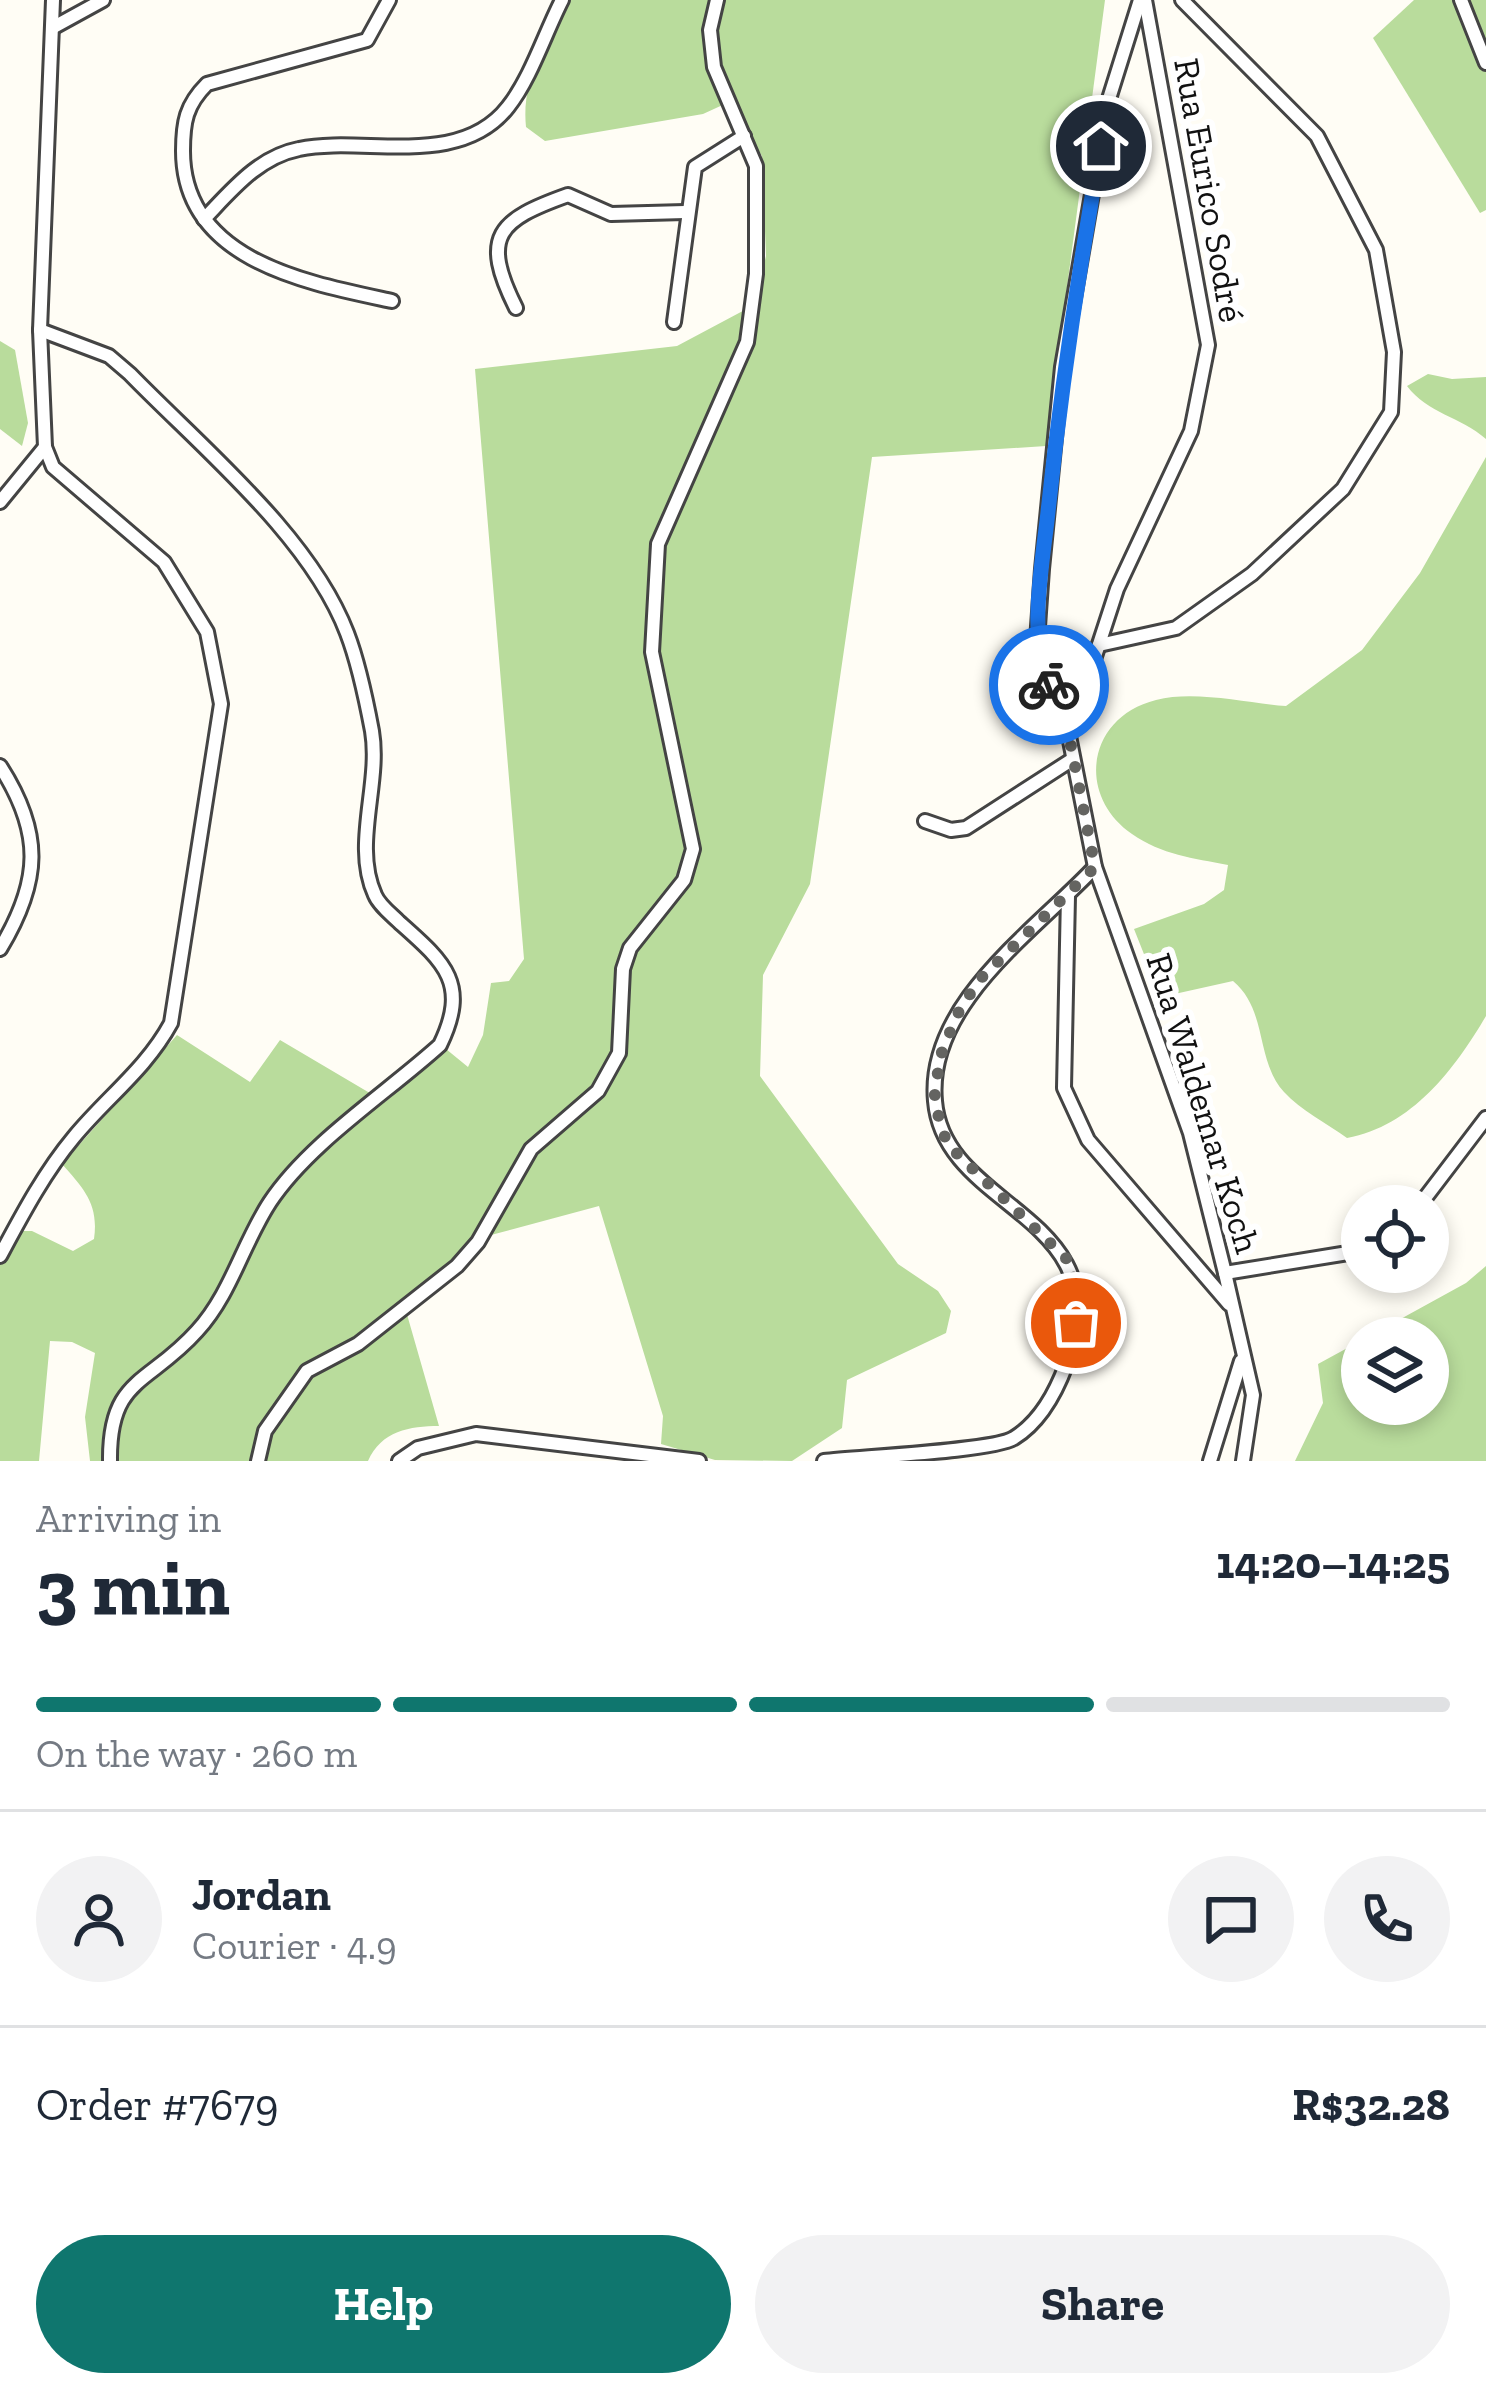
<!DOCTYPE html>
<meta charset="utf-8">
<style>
body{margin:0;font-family:"Zilla Slab",serif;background:#f2f2f3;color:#1f2937;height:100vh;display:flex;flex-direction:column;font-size:45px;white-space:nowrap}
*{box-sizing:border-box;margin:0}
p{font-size:39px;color:#747a83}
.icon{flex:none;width:66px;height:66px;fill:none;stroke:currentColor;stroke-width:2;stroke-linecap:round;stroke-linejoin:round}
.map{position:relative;height:1461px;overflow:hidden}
.details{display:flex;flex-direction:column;background:#fff;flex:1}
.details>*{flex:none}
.buttons{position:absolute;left:1341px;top:1185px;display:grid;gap:24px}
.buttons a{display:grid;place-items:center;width:108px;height:108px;border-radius:50%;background:#fff;box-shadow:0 6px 18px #0003;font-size:60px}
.pin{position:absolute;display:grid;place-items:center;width:102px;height:102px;color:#fff;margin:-51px;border:6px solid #fff;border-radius:50%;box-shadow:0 3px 12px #0007}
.courier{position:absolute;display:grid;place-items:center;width:120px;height:120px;margin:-60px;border:9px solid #1a73e8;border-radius:50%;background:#fff;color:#222;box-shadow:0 3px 15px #0007}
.headline em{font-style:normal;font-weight:800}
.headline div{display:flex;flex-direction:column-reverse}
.headline{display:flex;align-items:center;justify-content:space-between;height:204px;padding:0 36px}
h1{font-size:78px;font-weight:800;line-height:90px}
.bar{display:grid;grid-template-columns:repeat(4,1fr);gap:18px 12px;align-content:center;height:144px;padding:0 36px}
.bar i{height:15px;border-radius:9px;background:#e0e1e3}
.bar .selected{background:#0f766e}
.bar p{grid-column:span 4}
.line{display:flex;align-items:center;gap:30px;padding:0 36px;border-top:3px solid #e0e1e3}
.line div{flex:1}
.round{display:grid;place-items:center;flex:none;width:126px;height:126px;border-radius:63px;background:#f2f2f3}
.primary-button{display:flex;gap:24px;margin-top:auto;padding:24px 36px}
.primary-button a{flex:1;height:138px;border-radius:72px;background:#0f766e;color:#fff;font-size:48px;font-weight:800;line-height:138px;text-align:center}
.primary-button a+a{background:#f2f2f3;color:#1f2937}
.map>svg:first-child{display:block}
</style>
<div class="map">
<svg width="1486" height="1461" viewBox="0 0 1486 1461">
<rect width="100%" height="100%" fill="#fffdf5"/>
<g fill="#b9dc9c">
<path d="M 566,0 L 1105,0 L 1046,446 L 872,457 L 810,884 L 763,975 L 760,1076 L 898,1264 L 938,1291 L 951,1311 L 946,1333 L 847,1380 L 842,1428 L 792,1461 L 715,1460 L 661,1444 L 663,1416 L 599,1206 L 491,1235 L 406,1311 L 439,1426 C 410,1426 381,1431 368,1461 L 90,1461 L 85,1417 L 95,1353 L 72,1342 L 50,1341 L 39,1461 L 0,1461 L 0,1261 L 16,1231 L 32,1231 L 73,1251 L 94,1239 C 99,1204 84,1189 62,1164 L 177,1035 L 250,1082 L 280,1040 L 385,1102 L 446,1049 L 468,1067 L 483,1035 L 491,983 L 509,981 L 524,959 L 475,369 L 677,346 L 754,305 L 766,256 L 762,156 L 727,103 L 703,114 L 545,141 L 526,127 C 521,80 546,42 566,0 Z"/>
<path d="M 1414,0 L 1486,0 L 1486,210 L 1480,213 L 1373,38 Z"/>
<path d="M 0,341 L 15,350 L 28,423 L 22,446 L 0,429 Z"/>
<path d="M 1428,374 L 1452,379 L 1486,377 L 1486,439 C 1460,416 1428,414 1407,386 Z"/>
<path d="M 1486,457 L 1486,1016 C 1454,1070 1412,1126 1347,1138 C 1328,1124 1300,1110 1284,1092 C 1255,1060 1268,1010 1233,981 L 1161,997 L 1134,929 L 1204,904 L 1224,890 L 1228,865 C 1193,858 1162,855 1132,834 C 1075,794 1088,717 1156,700 C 1195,690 1246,703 1286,706 L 1362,650 L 1420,573 Z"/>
<path d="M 1486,1266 L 1486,1461 L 1295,1461 L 1323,1403 L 1318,1364 L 1362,1340 L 1362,1404 L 1428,1404 L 1428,1338 L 1366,1338 L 1466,1283 Z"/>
</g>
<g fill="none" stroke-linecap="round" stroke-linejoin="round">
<g stroke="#444" stroke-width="18">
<g id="minor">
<path d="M 389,0 L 367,40 L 207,84 C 186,105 183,122 183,151 C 183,261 308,283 392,301"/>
<path d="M 1145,0 L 1208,345 L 1191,431 L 1117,589 L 1069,736 L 1095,867 L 1190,1133 L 1225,1273 L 1253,1395 L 1243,1461"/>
<path d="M 1461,0 L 1486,63"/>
<path d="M 52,28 L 103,0"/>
<path d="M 204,219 C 231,191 258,157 299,149 C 363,135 459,170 508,107 C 531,78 545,33 562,0"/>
<path d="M 516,308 C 480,236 498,220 568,195 L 611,214 L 685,212"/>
<path d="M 674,322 L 695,167 L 744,136"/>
<path d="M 40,330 L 109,356 L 130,374 C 202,448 310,536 347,633 C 359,664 366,699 372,731 C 381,784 352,845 375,895 C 379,905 391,914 399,922 C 444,962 470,983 440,1045 C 387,1093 309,1143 270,1202 C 243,1243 231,1294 197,1331 C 149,1385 109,1377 110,1461"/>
<path d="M 0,502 L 45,447"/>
<path d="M 1099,645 L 1176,628 L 1252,574 L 1343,489 L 1391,412 L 1394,352 L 1376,250 L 1317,136 L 1182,0"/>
<path d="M 1069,736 L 1036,655 L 1042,569 L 1062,367 L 1108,102 L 1140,0"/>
<path d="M 0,766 C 43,833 41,881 0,949"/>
<path d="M 925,821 L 951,830 L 966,828 L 1073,759"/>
<path d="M 1068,896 L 1064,1088 L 1088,1140 L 1229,1304"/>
<path d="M 1419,1206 L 1486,1118"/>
<path d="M 0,1256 C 22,1215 44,1173 74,1137 C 106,1098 146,1069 171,1023 L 221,704 L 207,632 L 164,562 L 53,467 L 45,447 L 40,330 L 53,0"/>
<path d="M 1225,1273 L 1348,1253 L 1362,1246"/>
<path d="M 258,1461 L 265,1431 L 307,1371 L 358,1344 L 457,1266 L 478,1242 L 531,1149 L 598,1091 L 619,1053 L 623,969 L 630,948 L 684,880 L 693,849 L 652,652 L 658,544 L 747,342 L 756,274 L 756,166 L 714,67 L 710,30 L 717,0"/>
<path d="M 399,1461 L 418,1448 L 476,1434 L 699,1461"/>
<path d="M 824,1461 C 857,1457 995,1451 1014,1438 C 1040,1422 1056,1392 1066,1365 C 1124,1213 944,1212 935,1101 C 926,1004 1036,930 1095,867"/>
<path d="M 1210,1461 L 1241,1361"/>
</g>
</g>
<use href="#minor" stroke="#fff" stroke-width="12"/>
</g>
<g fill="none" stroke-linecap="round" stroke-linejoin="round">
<path stroke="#646461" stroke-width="12" stroke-dasharray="0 21.6" d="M 1049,685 L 1069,736 L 1095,867 L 978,981 L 957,1015 L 940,1057 L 934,1101 L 947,1144 L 1070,1262 L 1079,1299 L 1076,1323"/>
<path stroke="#1a73e8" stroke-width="15" d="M 1049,685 C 1028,632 1042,568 1048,512 C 1061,389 1079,268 1101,146"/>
</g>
<g text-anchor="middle" stroke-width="12" stroke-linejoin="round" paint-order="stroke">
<g font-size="36" fill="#111" stroke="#fff">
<text transform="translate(1210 190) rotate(80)" y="13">Rua Eurico Sodré</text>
<text transform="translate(1204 1103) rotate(73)" y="13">Rua Waldemar Koch</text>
</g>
</g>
</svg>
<div class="buttons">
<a><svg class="icon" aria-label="locate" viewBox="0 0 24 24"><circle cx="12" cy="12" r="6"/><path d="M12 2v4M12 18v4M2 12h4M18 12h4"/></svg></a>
<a><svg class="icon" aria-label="layers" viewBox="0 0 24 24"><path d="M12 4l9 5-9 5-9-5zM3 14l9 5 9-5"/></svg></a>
</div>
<div class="pin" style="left:1076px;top:1323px;background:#ea580c"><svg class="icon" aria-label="bag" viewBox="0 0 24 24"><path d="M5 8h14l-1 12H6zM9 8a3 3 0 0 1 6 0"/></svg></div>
<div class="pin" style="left:1101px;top:146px;background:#1f2937"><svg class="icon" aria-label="home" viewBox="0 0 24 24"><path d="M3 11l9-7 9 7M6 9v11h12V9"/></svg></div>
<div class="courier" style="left:1049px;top:685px"><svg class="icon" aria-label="bike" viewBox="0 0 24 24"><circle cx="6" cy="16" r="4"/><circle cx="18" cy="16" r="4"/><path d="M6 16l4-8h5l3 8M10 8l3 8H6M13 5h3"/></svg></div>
</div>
<section class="details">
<div class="headline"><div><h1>3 min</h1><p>Arriving in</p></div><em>14:20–14:25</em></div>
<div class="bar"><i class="selected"></i><i class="selected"></i><i class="selected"></i><i></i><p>On the way · 260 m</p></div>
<div class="line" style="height:216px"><a class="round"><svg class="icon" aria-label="person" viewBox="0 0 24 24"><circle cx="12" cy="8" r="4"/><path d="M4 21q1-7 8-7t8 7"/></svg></a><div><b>Jordan</b><p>Courier · 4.9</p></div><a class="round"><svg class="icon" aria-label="chat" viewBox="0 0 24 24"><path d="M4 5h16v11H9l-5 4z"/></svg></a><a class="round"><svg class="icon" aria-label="phone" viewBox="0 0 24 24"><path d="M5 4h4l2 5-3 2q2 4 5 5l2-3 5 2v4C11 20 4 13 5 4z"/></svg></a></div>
<div class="line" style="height:156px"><div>Order #7679</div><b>R$32.28</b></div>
<div class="primary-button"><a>Help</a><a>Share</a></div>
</section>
